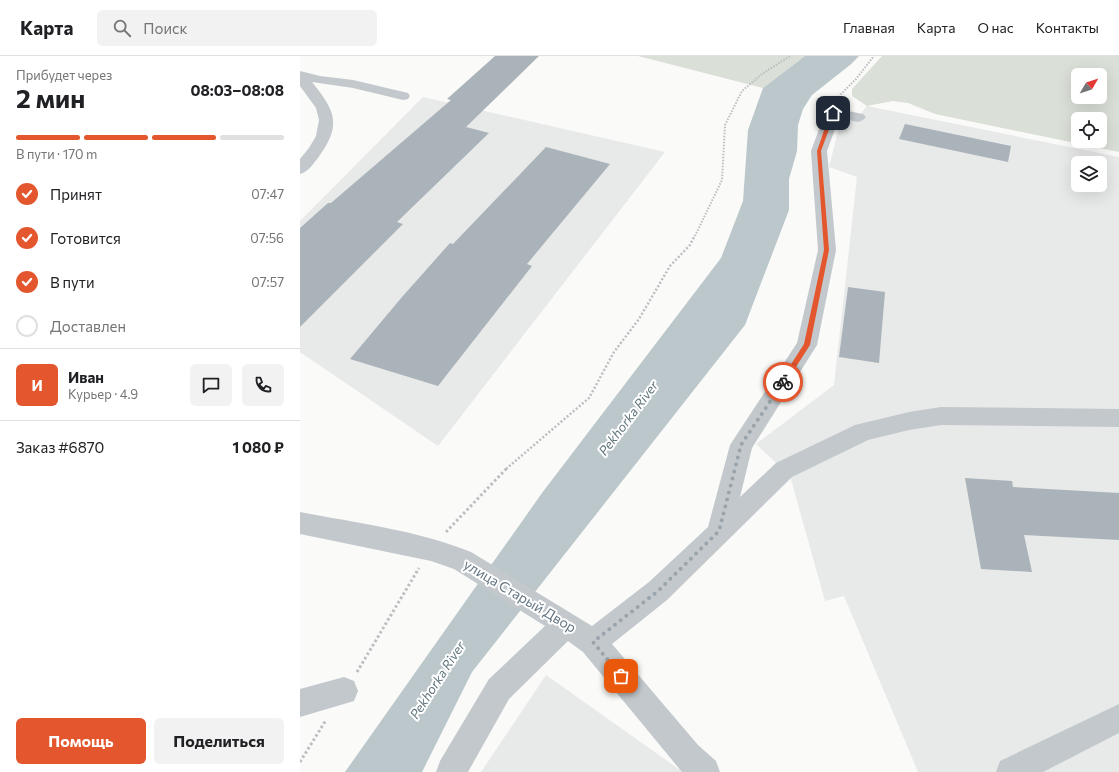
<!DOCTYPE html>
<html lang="ru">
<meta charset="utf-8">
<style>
body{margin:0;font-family:Commissioner,sans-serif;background:#f2f2f2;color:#202124;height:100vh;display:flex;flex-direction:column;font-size:15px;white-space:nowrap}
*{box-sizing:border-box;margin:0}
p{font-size:13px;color:#757577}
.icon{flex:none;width:22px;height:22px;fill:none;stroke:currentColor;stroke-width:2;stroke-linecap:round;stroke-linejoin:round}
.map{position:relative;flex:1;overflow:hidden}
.side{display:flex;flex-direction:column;background:#fff;width:300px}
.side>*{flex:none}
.needle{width:26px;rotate:51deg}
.fabs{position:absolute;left:771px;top:12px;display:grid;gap:8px}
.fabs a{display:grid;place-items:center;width:36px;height:36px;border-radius:6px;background:#fff;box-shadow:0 4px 16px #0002;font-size:20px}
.pin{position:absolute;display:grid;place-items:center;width:34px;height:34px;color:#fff;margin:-17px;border-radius:8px;box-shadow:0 2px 6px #0006}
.courier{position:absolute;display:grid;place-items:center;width:40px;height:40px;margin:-20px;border:3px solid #e4572e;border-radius:50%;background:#fff;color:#222;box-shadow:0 1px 5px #0007}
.overview em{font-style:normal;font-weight:700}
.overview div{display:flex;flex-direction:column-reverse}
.overview{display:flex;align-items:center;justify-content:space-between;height:68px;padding:0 16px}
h1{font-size:26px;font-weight:700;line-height:30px}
.bar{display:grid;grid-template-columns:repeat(4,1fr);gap:6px 4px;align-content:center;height:48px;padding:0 16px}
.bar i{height:5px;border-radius:3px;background:#e0e0e0}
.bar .active{background:#e4572e}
.bar p{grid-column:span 4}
.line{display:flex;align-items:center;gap:10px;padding:0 16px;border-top:1px solid #e0e0e0}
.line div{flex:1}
.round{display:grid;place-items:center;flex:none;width:42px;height:42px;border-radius:6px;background:#f2f2f2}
ol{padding:0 16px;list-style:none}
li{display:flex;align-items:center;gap:12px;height:44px}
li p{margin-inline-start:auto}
li .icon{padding:4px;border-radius:50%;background:#e4572e;color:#fff;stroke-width:4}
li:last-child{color:#757577}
li i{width:22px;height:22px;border:2px solid #e0e0e0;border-radius:50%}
.primary-button{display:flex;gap:8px;margin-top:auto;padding:8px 16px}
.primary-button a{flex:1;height:46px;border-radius:6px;background:#e4572e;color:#fff;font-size:16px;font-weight:700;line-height:46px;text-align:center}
.primary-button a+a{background:#f2f2f2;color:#202124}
header{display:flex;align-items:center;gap:24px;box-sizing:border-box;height:56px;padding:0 20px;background:#fff;border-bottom:1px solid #e0e0e0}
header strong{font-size:19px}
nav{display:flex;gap:22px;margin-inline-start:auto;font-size:14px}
.search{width:280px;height:36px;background:#f2f2f2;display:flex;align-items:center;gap:10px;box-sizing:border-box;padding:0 14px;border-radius:6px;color:#757577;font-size:15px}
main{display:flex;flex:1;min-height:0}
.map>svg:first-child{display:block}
</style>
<header>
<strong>Карта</strong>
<div class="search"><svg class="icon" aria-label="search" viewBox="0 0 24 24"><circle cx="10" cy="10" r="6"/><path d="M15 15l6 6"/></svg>Поиск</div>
<nav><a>Главная</a><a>Карта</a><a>О нас</a><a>Контакты</a></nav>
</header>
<main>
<section class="side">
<div class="overview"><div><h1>2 мин</h1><p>Прибудет через</p></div><em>08:03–08:08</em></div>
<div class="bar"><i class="active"></i><i class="active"></i><i class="active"></i><i></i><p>В пути · 170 m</p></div>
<ol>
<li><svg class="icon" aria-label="check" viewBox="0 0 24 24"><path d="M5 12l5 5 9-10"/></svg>Принят<p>07:47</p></li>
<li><svg class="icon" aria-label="check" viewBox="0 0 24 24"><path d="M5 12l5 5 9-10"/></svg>Готовится<p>07:56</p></li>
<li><svg class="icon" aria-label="check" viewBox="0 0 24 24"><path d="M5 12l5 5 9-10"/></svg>В пути<p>07:57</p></li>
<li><i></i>Доставлен</li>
</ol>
<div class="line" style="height:72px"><b class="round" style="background:#e4572e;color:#fff">И</b><div><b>Иван</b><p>Курьер · 4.9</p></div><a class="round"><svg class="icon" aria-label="chat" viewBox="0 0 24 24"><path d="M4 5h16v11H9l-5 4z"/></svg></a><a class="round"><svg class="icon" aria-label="phone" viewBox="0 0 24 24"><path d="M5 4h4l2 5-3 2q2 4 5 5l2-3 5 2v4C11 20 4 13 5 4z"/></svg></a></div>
<div class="line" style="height:52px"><div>Заказ #6870</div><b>1 080 ₽</b></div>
<div class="primary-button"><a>Помощь</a><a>Поделиться</a></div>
</section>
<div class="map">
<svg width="819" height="716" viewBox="0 0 819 716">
<rect width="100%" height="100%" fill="#fafaf8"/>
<g fill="#e8e9e9" fill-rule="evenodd">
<path d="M 123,41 L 365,96 L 138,390 L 0,296 L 0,165 Z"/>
<path d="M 567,50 L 819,101 L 819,716 L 618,716 L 544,540 L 525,545 L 490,420 L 456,388 L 534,329 L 557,121 L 529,111 L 539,71 L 558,61 ZM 778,107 L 800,107 L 800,129 L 778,129 Z"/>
<path d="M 246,619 L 383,716 L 181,716 Z"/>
</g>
<g fill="#dadfd7" fill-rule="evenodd">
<path d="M 338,0 L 505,0 L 463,32 Z"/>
<path d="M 582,0 L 819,0 L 819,96 L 635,58 L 608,47 L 593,45 L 567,50 L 552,40 L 552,33 ZM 778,19 L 800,19 L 800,41 L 778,41 ZM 778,63 L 800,63 L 800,85 L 778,85 Z"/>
</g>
<path fill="#bbc7cb" d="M 505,0 L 559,0 L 550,9 L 512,39 L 503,53 L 498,69 L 497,95 L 489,123 L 489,154 L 445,269 L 172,616 L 122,716 L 45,716 L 242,437 L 421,202 L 443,145 L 448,74 L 463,32 Z"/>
<g fill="#aab3b9">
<path d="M 195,0 L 239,0 L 166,71 L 189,77 L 97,166 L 103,168 L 0,271 L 0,172 L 28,147 L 31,147 L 151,44 L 147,43 Z"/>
<path d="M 605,68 L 711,90 L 708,106 L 599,83 Z"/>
<path d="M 246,91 L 310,108 L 227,208 L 232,210 L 138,330 L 50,303 L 102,241 L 150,187 L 153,188 Z"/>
<path d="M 548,231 L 585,236 L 579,307 L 539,301 Z"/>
<path d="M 665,422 L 712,425 L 713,431 L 819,437 L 819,484 L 724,479 L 732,516 L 681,513 Z"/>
</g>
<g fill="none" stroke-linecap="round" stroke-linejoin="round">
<g stroke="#bbbfc2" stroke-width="2" stroke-dasharray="1.5 1.5" stroke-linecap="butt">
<path d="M 538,44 L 540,39 L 556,23 L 574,0"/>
<path d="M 395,180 L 422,124 L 425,69 L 442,35 L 462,18 L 490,0"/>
</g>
<path stroke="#bbbfc2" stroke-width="2.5" stroke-dasharray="2 2" stroke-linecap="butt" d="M 206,413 L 289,342 L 314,296 L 339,263 L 370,210 L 390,189 L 395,179"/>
<g stroke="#bbbfc2" stroke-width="3" stroke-dasharray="2.5 2.5" stroke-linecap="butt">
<path d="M 146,476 L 207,412"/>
<path d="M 57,616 L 119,512"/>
<path d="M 0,706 L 26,664"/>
</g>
<g fill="#c3c8cc" fill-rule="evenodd">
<path d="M 0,15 L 20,20 L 53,24 L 108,37 L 110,40 L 108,43 L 103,44 L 53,32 L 12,26 C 36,56 42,69 18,102 C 13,108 8,116 0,118 L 0,103 L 9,92 L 16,80 L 19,64 L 16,52 L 0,30 Z"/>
<path d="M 533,52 L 563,58 L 566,61 L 563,64 L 558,66 L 539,62 L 527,95 L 536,194 L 517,289 L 452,392 L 440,441 L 476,407 L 555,369 L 609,356 L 641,351 L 819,353 L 819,371 L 641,369 L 609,374 L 568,384 L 492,421 L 367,544 L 312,588 L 398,689 L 416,705 L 420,716 L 382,716 L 283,596 L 268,585 L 209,643 L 168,716 L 136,716 L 140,705 L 189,623 L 245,570 L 154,513 L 131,505 L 0,478 L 0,456 C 57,467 116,474 171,496 L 292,570 L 349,526 L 408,471 L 430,389 L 497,287 L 518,194 L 511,95 L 525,57 L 528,54 Z"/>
<path d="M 44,621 L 54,625 L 58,635 L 54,645 L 0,661 L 0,633 Z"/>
<path d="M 819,648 L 819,677 L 743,716 L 696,716 L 700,705 Z"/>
</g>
</g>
<path fill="#e4572e" d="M 533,56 L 535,57 L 521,95 L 529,194 L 510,289 L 485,328 L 481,328 L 481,324 L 504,288 L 524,194 L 517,95 L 530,57 Z"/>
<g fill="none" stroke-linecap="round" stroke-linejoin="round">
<path stroke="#99a4ac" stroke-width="4" stroke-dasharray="0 7.2" d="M 321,620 L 293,586 L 358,535 L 419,475 L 441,389 L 483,326"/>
</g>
<g text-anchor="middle" stroke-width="4" stroke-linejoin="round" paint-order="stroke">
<g font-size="13" font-style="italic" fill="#60757c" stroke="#fff">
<text transform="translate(328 362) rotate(-53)" y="5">Pekhorka River</text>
<text transform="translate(137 624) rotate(-57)" y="5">Pekhorka River</text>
</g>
<g font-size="14" fill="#657683" stroke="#fff">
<text transform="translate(220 540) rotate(31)" y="5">улица Старый Двор</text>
</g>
</g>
</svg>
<div class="fabs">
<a><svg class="needle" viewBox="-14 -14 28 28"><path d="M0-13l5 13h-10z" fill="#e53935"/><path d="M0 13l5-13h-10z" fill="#757577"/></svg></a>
<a><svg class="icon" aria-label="locate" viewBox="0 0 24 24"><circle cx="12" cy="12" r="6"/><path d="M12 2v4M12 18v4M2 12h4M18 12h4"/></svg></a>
<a><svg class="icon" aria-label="layers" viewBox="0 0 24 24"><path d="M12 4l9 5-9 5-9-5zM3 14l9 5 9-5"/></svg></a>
</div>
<div class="pin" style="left:321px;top:620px;background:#ea580c"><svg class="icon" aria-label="bag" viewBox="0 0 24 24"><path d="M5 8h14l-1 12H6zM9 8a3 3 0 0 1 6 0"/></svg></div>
<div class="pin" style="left:533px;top:57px;background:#1f2937"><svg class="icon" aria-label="home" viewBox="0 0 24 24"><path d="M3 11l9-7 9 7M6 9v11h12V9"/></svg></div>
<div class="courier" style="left:483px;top:326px"><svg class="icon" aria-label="bike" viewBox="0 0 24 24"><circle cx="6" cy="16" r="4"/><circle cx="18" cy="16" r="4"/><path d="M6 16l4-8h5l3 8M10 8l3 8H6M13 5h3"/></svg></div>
</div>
</main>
